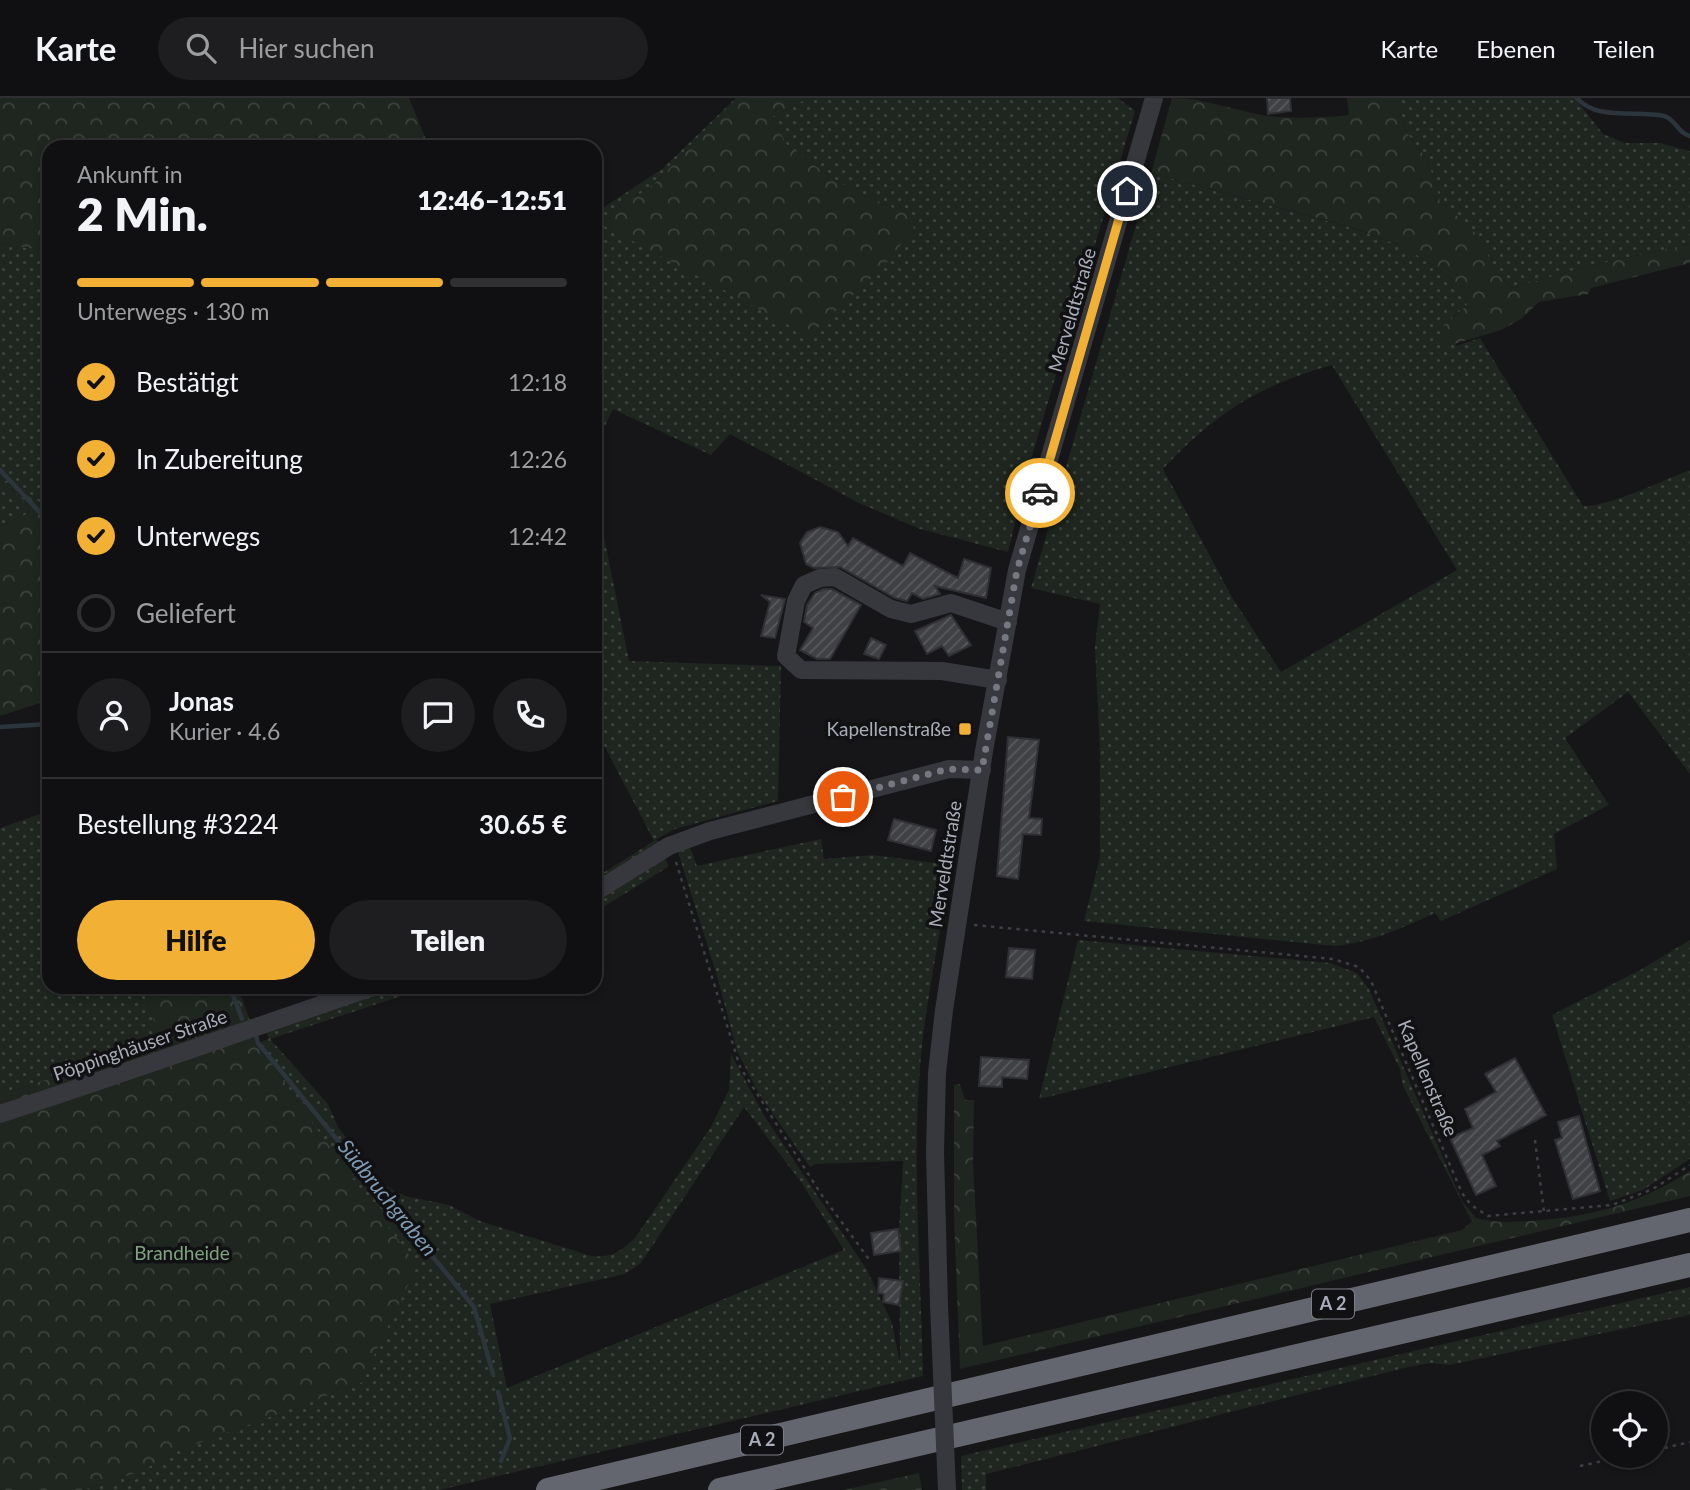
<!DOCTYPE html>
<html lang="de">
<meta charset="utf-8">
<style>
body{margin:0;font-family:Lato,sans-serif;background:#1e1e20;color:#f1f3f6;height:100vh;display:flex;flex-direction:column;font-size:26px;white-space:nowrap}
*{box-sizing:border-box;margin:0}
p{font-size:23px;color:#9c9d9f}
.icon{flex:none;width:38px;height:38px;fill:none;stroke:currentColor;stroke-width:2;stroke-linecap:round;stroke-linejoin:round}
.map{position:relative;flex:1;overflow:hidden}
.side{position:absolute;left:42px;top:42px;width:560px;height:854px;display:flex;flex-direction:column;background:#101012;border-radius:21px;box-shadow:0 4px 10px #0003,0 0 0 2px #303032}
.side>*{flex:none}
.tools{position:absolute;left:1591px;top:1293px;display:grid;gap:14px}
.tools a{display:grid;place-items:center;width:77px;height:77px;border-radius:50%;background:#101012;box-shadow:0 4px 10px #0003,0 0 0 2px #303032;font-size:35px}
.pin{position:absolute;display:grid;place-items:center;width:60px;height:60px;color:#fff;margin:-30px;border:4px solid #fff;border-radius:50%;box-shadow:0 2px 7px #0007}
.courier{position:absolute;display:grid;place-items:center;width:70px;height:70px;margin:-35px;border:5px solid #f2b134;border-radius:50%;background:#fff;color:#222;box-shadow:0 2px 9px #0007}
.head em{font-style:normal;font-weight:800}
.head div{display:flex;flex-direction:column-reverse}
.head{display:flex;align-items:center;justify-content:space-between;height:119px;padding:0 35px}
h1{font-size:46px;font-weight:800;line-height:52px}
.bar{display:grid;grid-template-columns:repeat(4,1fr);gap:10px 7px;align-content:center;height:84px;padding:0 35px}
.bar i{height:9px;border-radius:5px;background:#303032}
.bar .on{background:#f2b134}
.bar p{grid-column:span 4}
.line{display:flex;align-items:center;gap:18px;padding:0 35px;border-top:2px solid #303032}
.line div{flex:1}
.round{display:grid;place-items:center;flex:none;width:74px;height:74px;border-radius:37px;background:#1e1e20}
ol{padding:0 35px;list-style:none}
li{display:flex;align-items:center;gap:21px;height:77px}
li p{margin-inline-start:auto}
li .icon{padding:7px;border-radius:50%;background:#f2b134;color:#111;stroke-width:4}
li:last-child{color:#9c9d9f}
li i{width:38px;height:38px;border:4px solid #303032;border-radius:50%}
.cta{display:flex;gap:14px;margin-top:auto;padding:14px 35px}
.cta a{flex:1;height:80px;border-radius:42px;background:#f2b134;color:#111;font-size:28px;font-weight:800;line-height:80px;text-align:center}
.cta a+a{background:#1e1e20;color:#f1f3f6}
header{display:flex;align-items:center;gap:42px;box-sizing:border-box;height:98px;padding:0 35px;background:#101012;border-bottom:2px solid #303032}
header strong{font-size:33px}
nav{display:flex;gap:38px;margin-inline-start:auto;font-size:24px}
.search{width:490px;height:63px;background:#1e1e20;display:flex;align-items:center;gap:18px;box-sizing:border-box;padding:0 24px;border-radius:38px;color:#9c9d9f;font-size:26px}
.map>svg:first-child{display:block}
</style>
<header>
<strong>Karte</strong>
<div class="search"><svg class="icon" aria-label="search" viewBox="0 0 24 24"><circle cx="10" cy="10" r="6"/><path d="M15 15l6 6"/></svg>Hier suchen</div>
<nav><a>Karte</a><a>Ebenen</a><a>Teilen</a></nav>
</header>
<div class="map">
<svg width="1690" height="1392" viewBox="0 0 1690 1392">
<defs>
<pattern id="grass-dots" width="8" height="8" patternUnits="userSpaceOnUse" patternTransform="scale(1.75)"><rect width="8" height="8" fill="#1e261f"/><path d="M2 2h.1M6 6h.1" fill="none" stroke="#3c433d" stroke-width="1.8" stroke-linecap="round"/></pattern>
<pattern id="forest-crowns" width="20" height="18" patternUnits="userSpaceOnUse" patternTransform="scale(1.75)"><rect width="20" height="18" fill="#1e261f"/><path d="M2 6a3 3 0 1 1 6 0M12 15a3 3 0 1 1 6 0" fill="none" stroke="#3c433d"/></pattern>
<pattern id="building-hatch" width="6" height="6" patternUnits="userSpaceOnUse" patternTransform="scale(1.75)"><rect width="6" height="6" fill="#404145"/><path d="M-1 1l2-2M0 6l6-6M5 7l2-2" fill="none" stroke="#595a5e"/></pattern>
</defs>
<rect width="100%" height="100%" fill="#161618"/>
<g fill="url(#grass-dots)" fill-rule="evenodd">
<path d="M 736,0 L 740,0 L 652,88 L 598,125 L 907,117 L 840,85 L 788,49 L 772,19 L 808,0 L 1118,0 L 1135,13 L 1031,361 L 1008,454 L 920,431 L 859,405 L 730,336 L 711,357 L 613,311 L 595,348 L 595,115 L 662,71 Z"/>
<path d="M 1394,0 L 1575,0 L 1603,36 L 1625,45 L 1660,45 L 1690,53 L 1690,146 L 1581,170 L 1512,190 L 1490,168 L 1475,135 L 1439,105 L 1437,89 L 1426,60 L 1408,36 Z"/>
<path d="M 1151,75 L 1353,130 L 1407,150 L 1463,189 L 1467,207 L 1452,220 L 1456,248 L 1480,240 L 1583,408 C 1608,409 1664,382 1690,372 L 1690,676 L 1628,594 L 1565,640 L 1609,707 L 1554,736 L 1557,771 L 1441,823 L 1435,815 C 1402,830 1372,844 1335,848 L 1084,823 L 1100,759 L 1100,654 L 1095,549 L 1100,506 L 1031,490 ZM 1332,267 L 1457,472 L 1281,574 L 1233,501 L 1163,371 C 1215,315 1258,288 1332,267 Z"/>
<path d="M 0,146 L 35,151 L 49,157 L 47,411 L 0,369 Z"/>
<path d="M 0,380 L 26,405 L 30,415 L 0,428 Z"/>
<path d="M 595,394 L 629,563 L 781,568 L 778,703 L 675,731 L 655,742 L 659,743 L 658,748 L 595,789 L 595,780 L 654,743 L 595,630 Z"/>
<path d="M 49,713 L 49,889 L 142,889 L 161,943 L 0,997 L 0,730 Z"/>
<path d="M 821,741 L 824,761 L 872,757 L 943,766 L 941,777 L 948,779 C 940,843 925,905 920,969 C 912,1071 921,1176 923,1278 L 439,1392 L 82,1392 L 139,1374 L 178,1353 L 300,1008 L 258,945 L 269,941 L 264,929 L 386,889 L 429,889 L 270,941 L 328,1006 L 338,1029 L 383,1087 L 405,1098 L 449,1107 L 480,1123 L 591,1158 C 612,1160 620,1154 635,1140 L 711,1029 L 729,992 L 731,956 L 765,1019 L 867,1172 L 892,1225 L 900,1265 L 899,1135 L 903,1063 L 815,1066 L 810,1069 L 759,996 L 737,953 L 717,878 L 678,754 L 690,749 L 697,768 ZM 744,1009 L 801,1084 L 844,1152 L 507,1290 L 490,1206 L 625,1176 L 641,1165 Z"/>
<path d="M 665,758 L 668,769 L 595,814 L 595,800 Z"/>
<path d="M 1078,842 L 1330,865 L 1357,875 L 1369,891 L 1462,1103 L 1476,1120 L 1472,1124 L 1403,988 L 1400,971 L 1374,919 L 1039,1001 Z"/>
<path d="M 1690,842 L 1690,1061 L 1643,1092 L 1610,1103 L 1552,917 L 1642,871 Z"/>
<path d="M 1690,1189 L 1690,1217 L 1449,1267 L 1431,1265 L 1408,1269 L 986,1376 L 986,1392 L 962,1392 L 961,1358 Z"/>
</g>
<g fill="url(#forest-crowns)">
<path d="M 0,0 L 409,0 L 429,49 L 49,49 L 49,157 L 35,151 L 0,146 Z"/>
<path d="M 739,0 L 808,0 L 772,19 L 788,49 L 840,85 L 908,117 L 914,130 L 884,168 L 809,238 L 597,124 L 652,88 Z"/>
<path d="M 1172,0 C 1205,0 1235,13 1268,18 C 1295,21 1322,20 1349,17 L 1347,0 L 1394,0 L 1408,36 L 1426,60 L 1437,89 L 1440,105 C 1460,120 1489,140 1490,168 L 1512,190 L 1581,170 L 1690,146 L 1690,165 L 1591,190 L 1588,196 L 1539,204 L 1521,221 L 1501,232 L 1441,250 L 1440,232 L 1467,207 L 1463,189 L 1407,150 L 1354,130 L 1151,75 Z"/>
<path d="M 0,367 L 49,414 L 49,602 L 0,618 L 0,428 L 30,415 L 26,405 L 0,380 Z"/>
<path d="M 142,889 L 238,889 L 258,945 L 300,1008 L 417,1168 L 361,1285 L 178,1353 L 139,1374 L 82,1392 L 0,1392 L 0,997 L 161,943 Z"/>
<path d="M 960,986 L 965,1002 L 974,1002 L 973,1065 L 983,1248 L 1462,1132 L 1476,1120 C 1495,1125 1511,1124 1530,1123 C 1592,1119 1638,1106 1690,1073 L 1690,1098 L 960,1271 L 954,1118 L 954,987 Z"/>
<path d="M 919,1375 L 922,1392 L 844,1392 Z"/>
</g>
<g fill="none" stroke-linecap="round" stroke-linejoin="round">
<g stroke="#2c353c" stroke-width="4.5">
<path d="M 1577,0 C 1596,23 1638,12 1664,18 C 1676,21 1677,35 1690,38"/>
<path d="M 0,372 L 49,424"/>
<path d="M 0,629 L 49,626"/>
<path d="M 230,889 L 242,921"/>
<path d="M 256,937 L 258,945 L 474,1209 L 493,1276"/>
<path d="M 498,1294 L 510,1340 L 501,1363"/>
</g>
</g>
<g fill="url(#building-hatch)" stroke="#303034" stroke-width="2">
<path d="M 1267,0 L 1290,0 L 1291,13 L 1268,16 Z"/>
<path d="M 820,429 L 838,434 L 848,448 L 853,440 L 903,468 L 910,455 L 958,480 L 964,461 L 991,470 L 986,500 L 935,488 L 940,496 L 923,501 L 912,495 L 907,503 L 895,500 L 840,469 L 814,470 L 806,466 L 800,445 L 807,434 Z"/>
<path d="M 823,491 L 832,491 L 861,507 L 830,561 L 817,561 L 800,552 L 813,530 L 804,524 L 807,507 L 815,495 Z"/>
<path d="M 761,497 L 785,501 L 775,540 L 761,538 L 770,504 Z"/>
<path d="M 951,517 L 971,547 L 949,558 L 942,548 L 927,556 L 915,533 Z"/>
<path d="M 871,540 L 886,547 L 879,561 L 864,556 Z"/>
<path d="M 1008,639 L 1039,642 L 1029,720 L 1042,721 L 1041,737 L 1023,736 L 1018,781 L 997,778 Z"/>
<path d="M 894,721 L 936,732 L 931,753 L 888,742 Z"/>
<path d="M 1009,850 L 1035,852 L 1032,881 L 1006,879 Z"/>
<path d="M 981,959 L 1029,962 L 1027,981 L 1002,979 L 1002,989 L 979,988 Z"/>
<path d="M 1515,960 L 1546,1017 L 1497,1043 L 1500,1048 L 1482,1057 L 1496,1088 L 1476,1097 L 1450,1040 L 1473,1030 L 1465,1011 L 1496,994 L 1485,976 Z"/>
<path d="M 1579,1018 L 1600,1093 L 1573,1101 L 1555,1042 L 1562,1040 L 1558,1024 Z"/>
<path d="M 898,1131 L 901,1153 L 874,1157 L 871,1135 Z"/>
<path d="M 879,1180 L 903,1183 L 899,1207 L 883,1204 L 884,1196 L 878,1195 Z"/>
</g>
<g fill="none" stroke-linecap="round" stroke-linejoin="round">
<g stroke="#3d3f44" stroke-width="2.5" stroke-dasharray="3.5 5" stroke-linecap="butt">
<path d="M 676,764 L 740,969 L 821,1096 L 871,1164"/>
<path d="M 974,827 L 1333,861 L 1359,869 L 1371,883 L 1462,1095 L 1471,1107 L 1488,1118 L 1612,1107 L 1653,1091 L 1690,1067"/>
<path d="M 1535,1042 L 1544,1114"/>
<path d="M 1656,1352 L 1690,1344"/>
<path d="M 1580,1368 L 1626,1358"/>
</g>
<g stroke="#37383d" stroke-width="18">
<path d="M 998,582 L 942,573 L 801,572 L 786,558 L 796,503 L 804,487 L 820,480 L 835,479 L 891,511 L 911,516 L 951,505 L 1008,524"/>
<path d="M 595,794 L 669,748 L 710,733 L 949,671 L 982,672"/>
<path d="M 0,1016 C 125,975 249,931 373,889"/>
<path d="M 939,1207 L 935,1054 L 937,975 L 944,912 L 984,653 L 1017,472 L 1154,0"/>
</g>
<g stroke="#63666e" stroke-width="24">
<path d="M 548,1392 L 1690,1122"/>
<path d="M 720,1392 L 1690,1167"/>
</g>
<path stroke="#37383d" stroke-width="18" d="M 939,1207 L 947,1392"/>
</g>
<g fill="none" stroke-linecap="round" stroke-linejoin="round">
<path stroke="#757880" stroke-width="7" stroke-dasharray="0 12.6" d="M 843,699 L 948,671 L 982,672 L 1017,472 L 1040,395"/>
<path stroke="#f2b134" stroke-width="9" d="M 1040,395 L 1127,93"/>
</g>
<rect fill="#f2b134" stroke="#111113" stroke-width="2.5" x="958" y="624" width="14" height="14" rx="3.5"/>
<g text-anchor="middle" stroke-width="7" stroke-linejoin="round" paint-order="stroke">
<g fill="#111113" stroke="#7b7e86" stroke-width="2">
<rect x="1312" y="1191.5" width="42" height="29" rx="5"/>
<rect x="741" y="1327.5" width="42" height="29" rx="5"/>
</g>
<g font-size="18" font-weight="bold" fill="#a8adb8">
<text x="1333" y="1212">A 2</text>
<text x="762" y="1348">A 2</text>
</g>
<g font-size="19" fill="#a8adb8" stroke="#111113">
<text transform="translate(1072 212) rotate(-74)" y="7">Merveldtstraße</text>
<text transform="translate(945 766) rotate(-81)" y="7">Merveldtstraße</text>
<text transform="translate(140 947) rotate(-19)" y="7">Pöppinghäuser Straße</text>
<text transform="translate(1428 980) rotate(67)" y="7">Kapellenstraße</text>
</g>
<g font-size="19" fill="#a8adb8" stroke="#111113" text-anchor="end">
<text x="951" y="638">Kapellenstraße</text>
</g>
<g font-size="19" fill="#7fa381" stroke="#111113">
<text x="182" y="1162">Brandheide</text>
</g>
<g font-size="21" font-style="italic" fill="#7f9bb3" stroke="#111113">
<text transform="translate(387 1100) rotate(51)" y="7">Südbruchgraben</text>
</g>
</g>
</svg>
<div class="tools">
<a><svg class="icon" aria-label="locate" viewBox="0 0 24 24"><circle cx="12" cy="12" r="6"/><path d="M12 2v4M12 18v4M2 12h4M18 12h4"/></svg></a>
</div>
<div class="pin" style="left:843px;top:699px;background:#ea580c"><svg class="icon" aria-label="bag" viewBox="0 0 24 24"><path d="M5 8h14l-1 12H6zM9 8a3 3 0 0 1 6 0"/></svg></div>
<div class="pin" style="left:1127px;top:93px;background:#1f2937"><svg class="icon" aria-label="home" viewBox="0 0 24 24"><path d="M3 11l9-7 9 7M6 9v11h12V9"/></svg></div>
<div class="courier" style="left:1040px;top:395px"><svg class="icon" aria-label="car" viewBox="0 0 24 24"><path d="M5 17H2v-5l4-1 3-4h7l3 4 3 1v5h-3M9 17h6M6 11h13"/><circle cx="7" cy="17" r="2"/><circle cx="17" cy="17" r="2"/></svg></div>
<section class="side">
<div class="head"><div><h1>2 Min.</h1><p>Ankunft in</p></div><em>12:46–12:51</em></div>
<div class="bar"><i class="on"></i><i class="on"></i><i class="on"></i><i></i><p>Unterwegs · 130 m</p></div>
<ol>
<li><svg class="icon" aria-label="check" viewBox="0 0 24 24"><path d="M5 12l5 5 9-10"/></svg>Bestätigt<p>12:18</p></li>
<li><svg class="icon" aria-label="check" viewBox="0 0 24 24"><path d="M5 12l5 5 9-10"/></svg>In Zubereitung<p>12:26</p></li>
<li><svg class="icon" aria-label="check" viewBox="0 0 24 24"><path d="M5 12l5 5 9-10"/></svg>Unterwegs<p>12:42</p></li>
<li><i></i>Geliefert</li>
</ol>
<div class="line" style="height:126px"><a class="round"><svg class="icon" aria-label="person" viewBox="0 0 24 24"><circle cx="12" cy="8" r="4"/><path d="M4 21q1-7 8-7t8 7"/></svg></a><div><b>Jonas</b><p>Kurier · 4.6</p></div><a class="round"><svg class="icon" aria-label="chat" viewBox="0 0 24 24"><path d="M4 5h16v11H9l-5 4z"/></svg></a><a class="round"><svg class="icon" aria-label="phone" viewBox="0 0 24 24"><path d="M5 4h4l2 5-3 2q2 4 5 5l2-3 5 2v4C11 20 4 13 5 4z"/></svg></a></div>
<div class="line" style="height:91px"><div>Bestellung #3224</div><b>30.65 €</b></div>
<div class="cta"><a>Hilfe</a><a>Teilen</a></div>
</section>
</div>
